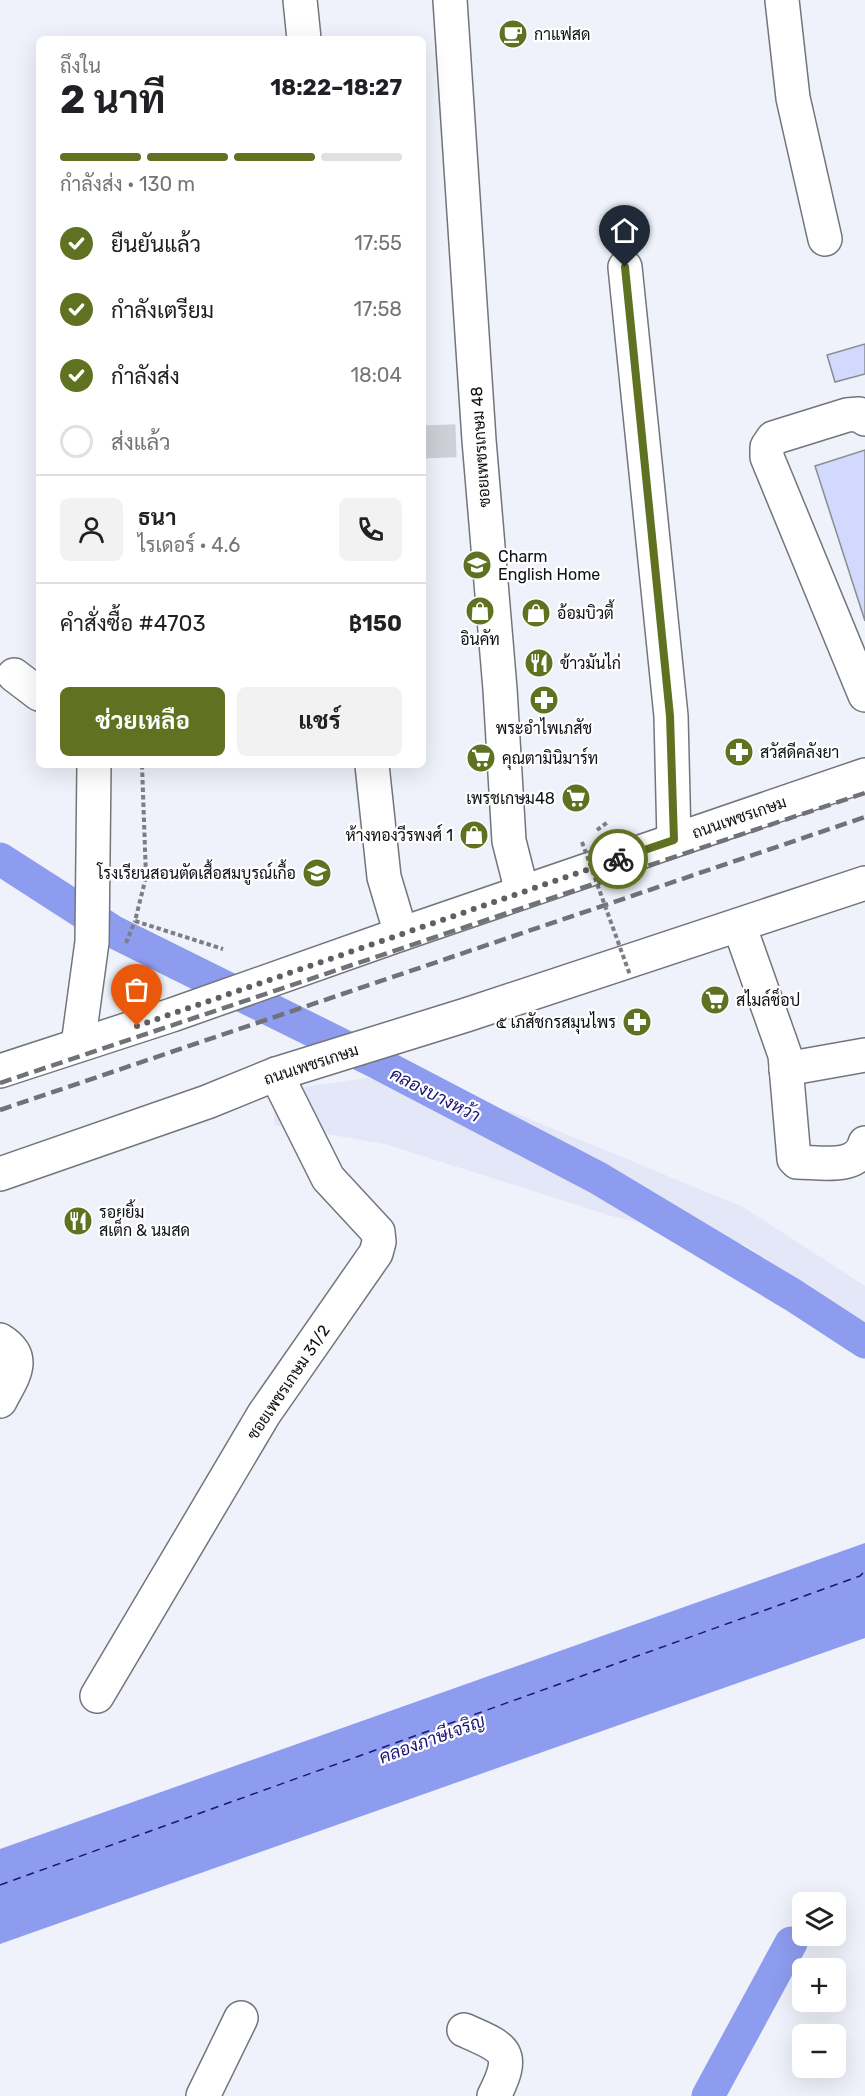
<!DOCTYPE html>
<html lang="th">
<meta charset="utf-8">
<style>
body{margin:0;font-family:Rubik,Sarabun,sans-serif;background:#f2f2f2;color:#202124;height:100vh;display:flex;flex-direction:column;font-size:22px;white-space:nowrap}
*{box-sizing:border-box;margin:0}
p{font-size:20px;color:#757577}
.icon{flex:none;width:33px;height:33px;fill:none;stroke:currentColor;stroke-width:2;stroke-linecap:round;stroke-linejoin:round}
.map{position:relative;flex:1;overflow:hidden}
.sheet{position:absolute;left:36px;top:36px;width:390px;height:732px;display:flex;flex-direction:column;background:#fff;border-radius:9px;box-shadow:0 6px 24px #0002}
.sheet>*{flex:none}
.fabs{position:absolute;left:792px;top:1892px;display:grid;gap:12px}
.fabs a{display:grid;place-items:center;width:54px;height:54px;border-radius:9px;background:#fff;box-shadow:0 6px 24px #0002;font-size:30px}
.pin{position:absolute;display:grid;place-items:center;width:51px;height:51px;color:#fff;margin:-62px -26px;border-radius:50% 50% 50% 0;rotate:-45deg;box-shadow:0 0 6px #0007}
.pin .icon{rotate:45deg}
.courier{position:absolute;display:grid;place-items:center;width:60px;height:60px;margin:-30px;border:4px solid #607221;border-radius:50%;background:#fff;color:#222;box-shadow:0 2px 8px #0007}
.headline em{font-style:normal;font-weight:700}
.headline div{display:flex;flex-direction:column-reverse}
.headline{display:flex;align-items:center;justify-content:space-between;height:102px;padding:0 24px}
h1{font-size:39px;font-weight:700;line-height:45px}
.bar{display:grid;grid-template-columns:repeat(4,1fr);gap:9px 6px;align-content:center;height:72px;padding:0 24px}
.bar i{height:8px;border-radius:4px;background:#e0e0e0}
.bar .active{background:#607221}
.bar p{grid-column:span 4}
.line{display:flex;align-items:center;gap:15px;padding:0 24px;border-top:2px solid #e0e0e0}
.line div{flex:1}
.round{display:grid;place-items:center;flex:none;width:63px;height:63px;border-radius:9px;background:#f2f2f2}
ol{padding:0 24px;list-style:none}
li{display:flex;align-items:center;gap:18px;height:66px}
li p{margin-inline-start:auto}
li .icon{padding:6px;border-radius:50%;background:#607221;color:#fff;stroke-width:4}
li:last-child{color:#757577}
li i{width:33px;height:33px;border:3px solid #e0e0e0;border-radius:50%}
.button{display:flex;gap:12px;margin-top:auto;padding:12px 24px}
.button a{flex:1;height:69px;border-radius:9px;background:#607221;color:#fff;font-size:24px;font-weight:700;line-height:69px;text-align:center}
.button a+a{background:#f2f2f2;color:#202124}
.map>svg:first-child{display:block}
</style>
<div class="map">
<svg width="865" height="2096" viewBox="0 0 865 2096">
<rect width="100%" height="100%" fill="#eff2fa"/>
<path fill="#e3e7f7" d="M 367,1078 L 515,1113 L 743,1207 L 865,1286 L 865,1328 L 746,1245 L 615,1217 L 385,1144 L 274,1125 L 275,1091 Z"/>
<path fill="#8d9cef" d="M 865,1543 L 865,1638 L 0,1944 L 0,1849 Z"/>
<g fill="none" stroke-linecap="round" stroke-linejoin="round">
<g stroke="#8d9cef" stroke-width="33">
<path d="M 0,859 L 112,931 L 374,1061 L 598,1178 L 793,1295 L 865,1342"/>
<path d="M 708,2096 L 791,1943"/>
</g>
<path stroke="#1d1574" stroke-width="1.5" stroke-dasharray="8 6" stroke-linecap="butt" d="M 0,1885 L 860,1576 L 865,1571"/>
</g>
<g fill="#d1d9fc" stroke="#8a8c94" stroke-width="1.5">
<path d="M 865,344 L 865,374 L 835,382 L 827,355 Z"/>
<path d="M 865,450 L 865,621 L 815,466 Z"/>
</g>
<g fill="none" stroke-linecap="round" stroke-linejoin="round">
<path stroke="#ced0d8" stroke-width="33" stroke-dasharray="33 16" stroke-linecap="butt" d="M 423,442 L 479,440"/>
<g stroke="#73757d" stroke-width="36">
<g id="minor">
<path d="M 300,0 L 304,39"/>
<path d="M 450,0 L 479,440 L 500,689 L 509,841 L 522,892"/>
<path d="M 782,0 L 793,98 L 825,239"/>
<path d="M 625,267 L 671,716 L 674,840"/>
<path d="M 865,419 L 859,414 L 847,415 L 773,438 L 767,447 L 767,457 L 865,695"/>
<path d="M 14,675 L 39,694"/>
<path d="M 372,765 L 384,877 L 401,934"/>
<path d="M 739,925 L 785,1055 L 794,1159 L 797,1162 C 820,1162 858,1171 865,1143"/>
<path d="M 78,1045 L 92,942 L 94,765"/>
<path d="M 786,1069 L 865,1055"/>
<path d="M 0,1340 C 29,1358 12,1377 0,1401"/>
<path d="M 97,1696 L 264,1414 L 376,1253 L 379,1242 L 378,1232 L 328,1178 L 276,1074"/>
<path d="M 464,2030 C 505,2048 517,2051 494,2096"/>
<path d="M 203,2096 L 241,2018"/>
</g>
</g>
<g stroke="#73757d" stroke-width="36">
<g id="major">
<path d="M 0,1071 L 172,1015 L 401,934 L 865,775"/>
<path d="M 0,1174 L 207,1102 L 276,1074 L 466,1015 L 865,883"/>
</g>
</g>
<g stroke="#7c7e84" stroke-width="4" stroke-dasharray="4.5 3" stroke-linecap="butt">
<path d="M 142,765 L 146,877 L 135,921 L 223,949"/>
<path d="M 597,830 L 608,822"/>
<path d="M 126,943 L 135,921"/>
</g>
<use href="#minor" stroke="#fff" stroke-width="33"/>
<use href="#major" stroke="#fff" stroke-width="33"/>
<g stroke="#707277" stroke-width="4.5" stroke-dasharray="12 6" stroke-linecap="butt">
<path d="M 0,1083 L 865,793"/>
<path d="M 0,1110 L 865,817"/>
</g>
<path stroke="#7c7e84" stroke-width="4" stroke-dasharray="4.5 3" stroke-linecap="butt" d="M 582,842 L 630,975"/>
</g>
<g fill="none" stroke-linecap="round" stroke-linejoin="round">
<path stroke="#5e6064" stroke-width="6" stroke-dasharray="0 10.8" d="M 137,1026 L 618,859"/>
<path stroke="#607221" stroke-width="8" d="M 618,859 L 674,840 L 670,716 L 625,267"/>
</g>
<defs>
<g id="cafe-disc" transform="scale(1.5)"><circle r="9.5" fill="#607221" stroke="#fff"/><path d="M-5.5-4.5H6V0H3Q3 3.5 0 3.5H-2.5Q-5.5 3.5-5.5 0ZM3-3.2v2h1.7v-2ZM-6 4.5H4V6H-6Z" fill="#fff"/></g>
<g id="school-disc" transform="scale(1.5)"><circle r="9.5" fill="#607221" stroke="#fff"/><path d="M0-5L7-2L0 1L-7-2ZM-4 1L0 2.5L4 1V4Q0 6-4 4Z" fill="#fff"/></g>
<g id="shop-disc" transform="scale(1.5)"><circle r="9.5" fill="#607221" stroke="#fff"/><path d="M-5-2.5h2.3a2.7 3.5 0 0 1 5.4 0H5L5.5 6h-11ZM-1.5-2.5h3a1.5 2.3 0 0 0-3 0Z" fill="#fff"/></g>
<g id="restaurant-disc" transform="scale(1.5)"><circle r="9.5" fill="#607221" stroke="#fff"/><path d="M-5-6h1v4h1v-4h1v4h1v-4h1v5L-1.5 .5V6h-2V.5L-5-1ZM5-6V6H3V1.5H1.5Q1.5-4 5-6Z" fill="#fff"/></g>
<g id="pharmacy-disc" transform="scale(1.5)"><circle r="9.5" fill="#607221" stroke="#fff"/><path d="M-2-6h4v4h4v4h-4v4h-4v-4h-4v-4h4Z" fill="#fff"/></g>
<g id="supermarket-disc" transform="scale(1.5)"><circle r="9.5" fill="#607221" stroke="#fff"/><path d="M-6-5.5h2.5l.6 2H6L4.5 2H-2.5L-4.4-4H-6ZM-1.5 3.2a1.3 1.3 0 1 0 .1 0ZM3 3.2a1.3 1.3 0 1 0 .1 0Z" fill="#fff"/></g>
</defs>
<g fill-rule="evenodd">
<use href="#cafe-disc" x="513" y="34"/>
<use href="#school-disc" x="477" y="565"/>
<use href="#shop-disc" x="480" y="611"/>
<use href="#shop-disc" x="536" y="613"/>
<use href="#restaurant-disc" x="539" y="663"/>
<use href="#pharmacy-disc" x="544" y="700"/>
<use href="#pharmacy-disc" x="739" y="752"/>
<use href="#supermarket-disc" x="481" y="758"/>
<use href="#supermarket-disc" x="576" y="798"/>
<use href="#shop-disc" x="474" y="835"/>
<use href="#school-disc" x="317" y="873"/>
<use href="#supermarket-disc" x="715" y="1000"/>
<use href="#pharmacy-disc" x="637" y="1022"/>
<use href="#restaurant-disc" x="78" y="1221"/>
</g>
<g text-anchor="middle" stroke-width="4.5" stroke-linejoin="round" paint-order="stroke">
<g font-size="16" fill="#101114" stroke="#fff" text-anchor="start">
<text x="534" y="40">กาแฟสด</text>
<text x="498" y="562">Charm<tspan x="498" dy="18">English Home</tspan></text>
<text x="557" y="619">อ้อมบิวตี้</text>
<text x="480" y="645" text-anchor="middle">อินคัท</text>
<text x="560" y="669">ข้าวมันไก่</text>
<text x="544" y="734" text-anchor="middle">พระอำไพเภสัช</text>
<text x="760" y="758">สวัสดีคลังยา</text>
<text x="502" y="764">คุณตามินิมาร์ท</text>
<text x="555" y="804" text-anchor="end">เพรชเกษม48</text>
<text x="453" y="841" text-anchor="end">ห้างทองวีรพงศ์ 1</text>
<text x="296" y="879" text-anchor="end">โรงเรียนสอนตัดเสื้อสมบูรณ์เกื้อ</text>
<text x="736" y="1006">สไมล์ช็อป</text>
<text x="616" y="1028" text-anchor="end">๕ เภสัชกรสมุนไพร</text>
<text x="99" y="1218">รอยยิ้ม<tspan x="99" dy="18">สเต็ก &amp; นมสด</tspan></text>
</g>
<g font-size="16" fill="#101114" stroke="#fff">
<text transform="translate(480 447) rotate(-94)" y="6">ซอยเพชรเกษม 48</text>
<text transform="translate(739 817) rotate(-19)" y="6">ถนนเพชรเกษม</text>
<text transform="translate(311 1064) rotate(-18)" y="6">ถนนเพชรเกษม</text>
<text transform="translate(288 1382) rotate(-56)" y="6">ซอยเพชรเกษม 31/2</text>
</g>
<g font-size="18" font-style="italic" fill="#1d1574" stroke="#fff">
<text transform="translate(435 1095) rotate(27)" y="6">คลองบางหว้า</text>
<text transform="translate(432 1739) rotate(-20)" y="6">คลองภาษีเจริญ</text>
</g>
</g>
</svg>
<div class="fabs">
<a><svg class="icon" aria-label="layers" viewBox="0 0 24 24"><path d="M12 4l9 5-9 5-9-5zM3 14l9 5 9-5"/></svg></a>
<a>+</a>
<a>−</a>
</div>
<div class="pin" style="left:137px;top:1026px;background:#ea580c"><svg class="icon" aria-label="bag" viewBox="0 0 24 24"><path d="M5 8h14l-1 12H6zM9 8a3 3 0 0 1 6 0"/></svg></div>
<div class="pin" style="left:625px;top:267px;background:#1f2937"><svg class="icon" aria-label="home" viewBox="0 0 24 24"><path d="M3 11l9-7 9 7M6 9v11h12V9"/></svg></div>
<div class="courier" style="left:618px;top:859px"><svg class="icon" aria-label="bike" viewBox="0 0 24 24"><circle cx="6" cy="16" r="4"/><circle cx="18" cy="16" r="4"/><path d="M6 16l4-8h5l3 8M10 8l3 8H6M13 5h3"/></svg></div>
<section class="sheet">
<div class="headline"><div><h1>2 นาที</h1><p>ถึงใน</p></div><em>18:22–18:27</em></div>
<div class="bar"><i class="active"></i><i class="active"></i><i class="active"></i><i></i><p>กำลังส่ง · 130 m</p></div>
<ol>
<li><svg class="icon" aria-label="check" viewBox="0 0 24 24"><path d="M5 12l5 5 9-10"/></svg>ยืนยันแล้ว<p>17:55</p></li>
<li><svg class="icon" aria-label="check" viewBox="0 0 24 24"><path d="M5 12l5 5 9-10"/></svg>กำลังเตรียม<p>17:58</p></li>
<li><svg class="icon" aria-label="check" viewBox="0 0 24 24"><path d="M5 12l5 5 9-10"/></svg>กำลังส่ง<p>18:04</p></li>
<li><i></i>ส่งแล้ว</li>
</ol>
<div class="line" style="height:108px"><a class="round"><svg class="icon" aria-label="person" viewBox="0 0 24 24"><circle cx="12" cy="8" r="4"/><path d="M4 21q1-7 8-7t8 7"/></svg></a><div><b>ธนา</b><p>ไรเดอร์ · 4.6</p></div><a class="round"><svg class="icon" aria-label="phone" viewBox="0 0 24 24"><path d="M5 4h4l2 5-3 2q2 4 5 5l2-3 5 2v4C11 20 4 13 5 4z"/></svg></a></div>
<div class="line" style="height:78px"><div>คำสั่งซื้อ #4703</div><b>฿150</b></div>
<div class="button"><a>ช่วยเหลือ</a><a>แชร์</a></div>
</section>
</div>
